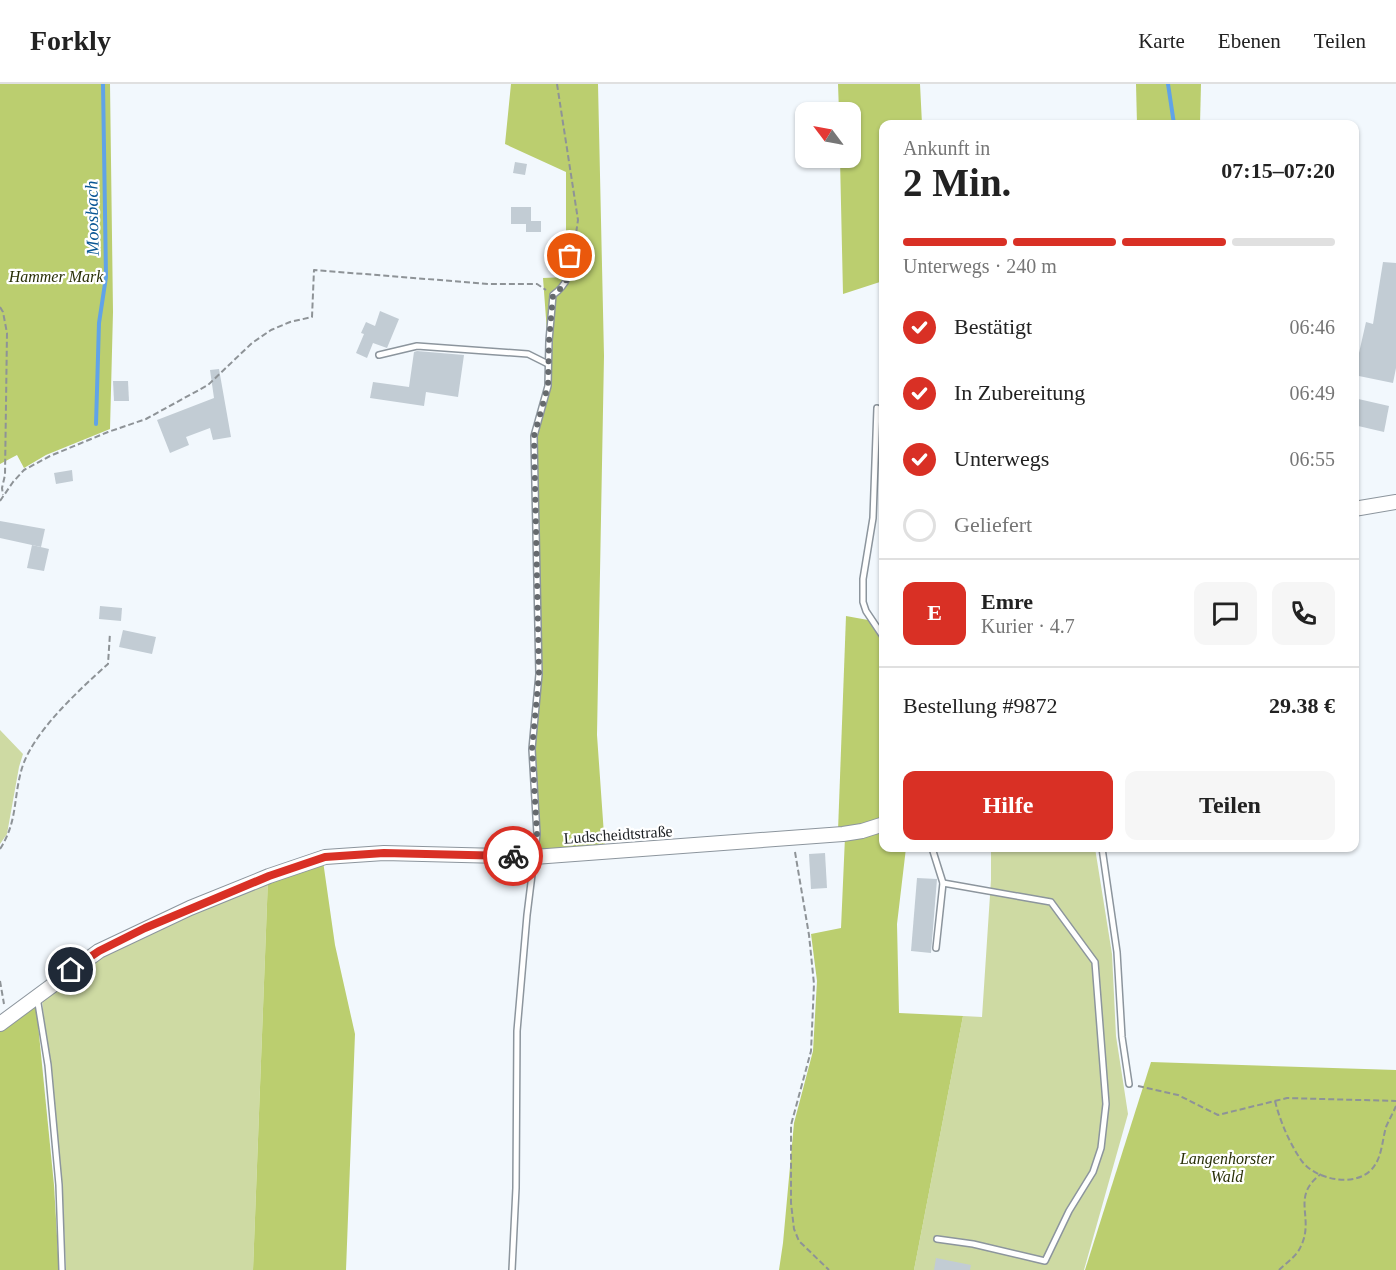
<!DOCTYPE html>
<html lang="de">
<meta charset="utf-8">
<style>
body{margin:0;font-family:Georgia,serif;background:#f6f6f6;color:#222;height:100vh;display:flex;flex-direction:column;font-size:22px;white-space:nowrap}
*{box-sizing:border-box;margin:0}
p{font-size:20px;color:#767676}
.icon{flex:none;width:33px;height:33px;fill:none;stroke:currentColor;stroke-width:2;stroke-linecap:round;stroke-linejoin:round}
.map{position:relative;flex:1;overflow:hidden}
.details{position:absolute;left:879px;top:36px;width:480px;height:732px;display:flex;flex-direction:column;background:#fff;border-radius:12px;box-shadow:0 2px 4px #0004}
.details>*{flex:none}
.needle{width:39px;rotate:302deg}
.tools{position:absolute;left:795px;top:18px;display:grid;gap:12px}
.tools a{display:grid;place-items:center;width:66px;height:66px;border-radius:12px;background:#fff;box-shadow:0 2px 4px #0004;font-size:30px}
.pin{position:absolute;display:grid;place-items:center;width:51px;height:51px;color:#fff;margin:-26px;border:3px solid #fff;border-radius:50%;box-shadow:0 2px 6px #0007}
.courier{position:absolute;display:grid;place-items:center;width:60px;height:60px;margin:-30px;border:4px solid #d93025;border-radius:50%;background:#fff;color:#222;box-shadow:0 2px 8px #0007}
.head em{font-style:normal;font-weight:600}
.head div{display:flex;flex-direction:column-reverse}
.head{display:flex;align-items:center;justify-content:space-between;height:102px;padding:0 24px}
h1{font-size:39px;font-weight:600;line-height:45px}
.bar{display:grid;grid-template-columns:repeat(4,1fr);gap:9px 6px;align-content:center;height:72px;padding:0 24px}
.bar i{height:8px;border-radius:4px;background:#e0e0e0}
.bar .selected{background:#d93025}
.bar p{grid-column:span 4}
.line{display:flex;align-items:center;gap:15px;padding:0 24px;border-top:2px solid #e0e0e0}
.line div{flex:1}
.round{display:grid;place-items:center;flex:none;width:63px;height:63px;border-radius:12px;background:#f6f6f6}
ol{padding:0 24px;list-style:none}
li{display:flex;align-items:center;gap:18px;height:66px}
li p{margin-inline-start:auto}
li .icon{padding:6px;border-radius:50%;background:#d93025;color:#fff;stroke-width:4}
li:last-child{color:#767676}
li i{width:33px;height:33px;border:3px solid #e0e0e0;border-radius:50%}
.action{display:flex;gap:12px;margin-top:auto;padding:12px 24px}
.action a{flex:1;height:69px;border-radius:12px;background:#d93025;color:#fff;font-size:24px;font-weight:600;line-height:69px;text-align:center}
.action a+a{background:#f6f6f6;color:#222}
header{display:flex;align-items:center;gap:36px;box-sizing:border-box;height:84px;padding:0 30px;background:#fff;border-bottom:2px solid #e0e0e0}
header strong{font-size:28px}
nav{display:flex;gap:33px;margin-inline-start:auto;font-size:21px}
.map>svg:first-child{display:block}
</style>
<header>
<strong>Forkly</strong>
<nav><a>Karte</a><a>Ebenen</a><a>Teilen</a></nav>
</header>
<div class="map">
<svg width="1396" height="1186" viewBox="0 0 1396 1186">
<rect width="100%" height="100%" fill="#f2f8fd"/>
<g fill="#cedaa3">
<path d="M 0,646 L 23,670 L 19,683 L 7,750 L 0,760 Z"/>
<path d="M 991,764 L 1095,764 L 1112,870 L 1116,952 L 1128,1030 L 1084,1186 L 914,1186 L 963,932 L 982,933 L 991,796 Z"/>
<path d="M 268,794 L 253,1186 L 66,1186 L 62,1101 L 42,916 L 101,871 Z"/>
</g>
<g fill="#bbce6f">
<path d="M 0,0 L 110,0 L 113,228 L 110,345 L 46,371 L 24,384 L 17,371 L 0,380 Z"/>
<path d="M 511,0 L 598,0 L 604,272 L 597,651 L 605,765 L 540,770 L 535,665 L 542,592 L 536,352 L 551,302 L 543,194 L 566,193 L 566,88 L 505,60 Z"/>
<path d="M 838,0 L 920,0 L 922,40 L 884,40 L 883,197 L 843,210 L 840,74 L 850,74 L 850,28 L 839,28 Z"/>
<path d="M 1136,0 L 1201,0 L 1200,40 L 1137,40 Z"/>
<path d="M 846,532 L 868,536 L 883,559 L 884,737 L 838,747 Z"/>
<path d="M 883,744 L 884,764 L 906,764 L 897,840 L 899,929 L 963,932 L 914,1186 L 779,1186 L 783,1159 L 794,1039 L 813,967 L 817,897 L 811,850 L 841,844 L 845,753 Z"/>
<path d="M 323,777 L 335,861 L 355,950 L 346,1186 L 253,1186 L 268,794 Z"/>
<path d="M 36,920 L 54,1101 L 59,1186 L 0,1186 L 0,945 Z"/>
<path d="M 1151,978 L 1396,986 L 1396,1186 L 1085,1186 Z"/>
</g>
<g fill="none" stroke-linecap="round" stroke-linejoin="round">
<g stroke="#60a3e8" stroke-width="4">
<path d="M 1168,0 L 1174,40"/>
<path d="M 96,340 L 99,239 L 106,193 L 103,0"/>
</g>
</g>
<g fill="#c2ccd4">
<path d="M 515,78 L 527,80 L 525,91 L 513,89 Z"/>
<path d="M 511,123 L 531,123 L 531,137 L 541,137 L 541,148 L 526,148 L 526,140 L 511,140 Z"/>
<path d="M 1383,178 L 1396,179 L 1396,284 L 1393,299 L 1354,291 L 1366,238 L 1373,240 Z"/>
<path d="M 380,227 L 399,235 L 387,264 L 373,259 L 367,274 L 356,269 L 364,250 L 361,249 L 366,238 L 375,242 Z"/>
<path d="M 417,267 L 464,271 L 458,313 L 426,308 L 424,322 L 370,314 L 373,298 L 409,303 L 414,268 Z"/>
<path d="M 219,285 L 231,353 L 213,356 L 210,344 L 186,353 L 189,361 L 170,369 L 157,336 L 214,314 L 210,286 Z"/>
<path d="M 113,297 L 128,297 L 129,317 L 114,317 Z"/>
<path d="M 1354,314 L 1389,322 L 1384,348 L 1354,341 Z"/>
<path d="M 72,386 L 73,397 L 56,400 L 54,389 Z"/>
<path d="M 0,437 L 45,445 L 41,463 L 0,454 Z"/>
<path d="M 32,461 L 49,465 L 44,487 L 27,484 Z"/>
<path d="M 100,522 L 122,524 L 121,537 L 99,535 Z"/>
<path d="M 123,546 L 156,553 L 152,570 L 119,563 Z"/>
<path d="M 825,769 L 827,804 L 811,805 L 809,770 Z"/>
<path d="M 917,794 L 937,795 L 931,869 L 911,867 Z"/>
<path d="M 936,1174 L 971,1181 L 970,1186 L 934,1186 Z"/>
</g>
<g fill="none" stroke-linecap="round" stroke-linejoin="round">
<g stroke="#8c959d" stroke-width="8">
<g id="service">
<path d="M 379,271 L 417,262 L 528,270 L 548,280"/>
<path d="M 877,324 L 873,434 L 863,495 L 863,518 L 866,527 L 884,554"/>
<path d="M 932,764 L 943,799 L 936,864"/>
<path d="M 1102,764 L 1117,868 L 1122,953 L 1129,1000"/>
<path d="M 37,913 L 48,981 L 59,1101 L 62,1186"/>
<path d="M 937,1155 L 973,1160 L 1045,1177 L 1069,1127 L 1093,1088 L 1101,1064 L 1106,1020 L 1095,878 L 1051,818 L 943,799"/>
<path d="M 512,1186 L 516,1104 L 517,947 L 527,831 L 537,750 L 532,665 L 539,590 L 534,352 L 548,302 L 549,257 L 553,211 C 568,200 570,190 570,172"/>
</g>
</g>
<g stroke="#8c959d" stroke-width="16">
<g id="tertiary">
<path d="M 1354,425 L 1396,418"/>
<path d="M 0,940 L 99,867 L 190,824 L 269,792 L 325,773 L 384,769 L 534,773 L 843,750 L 862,747 L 884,740"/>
</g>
</g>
<g stroke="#8e9397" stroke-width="2" stroke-dasharray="6 3" stroke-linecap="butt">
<path d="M 557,0 L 578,136 L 574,163"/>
<path d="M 0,223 L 3,228 L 7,249 L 5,391 L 2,404 L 3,411"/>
<path d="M 0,417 L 13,398 L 24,386 L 50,372 L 108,348 L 146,335 L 208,301 L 252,259 L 271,246 L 290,238 L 312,233 L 314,186 L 489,200 L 537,200 L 546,206"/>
<path d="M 0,765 C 18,737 13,714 22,684 C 33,648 79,606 108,580 L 110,549"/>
<path d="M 795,768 L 809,851 L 814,900 L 811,967 L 791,1041 L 791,1119 L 794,1145 L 799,1157 L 829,1186"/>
<path d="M 0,897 L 4,920"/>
<path d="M 1138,1002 L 1178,1011 L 1218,1031 L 1287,1014 L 1396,1017"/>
<path d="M 1275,1017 C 1280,1037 1289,1058 1301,1076 C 1314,1095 1353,1104 1371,1086 C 1382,1075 1382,1057 1386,1043 C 1389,1036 1393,1029 1396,1022"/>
<path d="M 1279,1186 C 1286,1179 1297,1172 1301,1162 C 1315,1133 1290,1113 1321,1090"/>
</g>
<use href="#service" stroke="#fff" stroke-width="5"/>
<use href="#tertiary" stroke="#fff" stroke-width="14"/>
</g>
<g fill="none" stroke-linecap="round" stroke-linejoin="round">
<path stroke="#666a6e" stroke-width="6" stroke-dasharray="0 10.8" d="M 513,772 L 534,772 L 537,750 L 532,665 L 539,590 L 534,352 L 548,302 L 549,257 L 553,211 C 568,200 570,190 570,172"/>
<path stroke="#d93025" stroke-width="8" d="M 71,886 L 99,867 L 145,844 L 269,792 L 325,773 L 384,769 L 513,772"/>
</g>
<g text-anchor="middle" stroke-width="4.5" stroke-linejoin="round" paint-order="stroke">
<g font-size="16" font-style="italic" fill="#293007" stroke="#fff">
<text x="56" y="198">Hammer Mark</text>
<text x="1227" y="1080">Langenhorster<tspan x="1227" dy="18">Wald</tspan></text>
</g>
<g font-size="16" fill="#1b1e21" stroke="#fff">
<text transform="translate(618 750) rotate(-4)" y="6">Ludscheidtstraße</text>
</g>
<g font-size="18" font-style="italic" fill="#0a5795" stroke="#fff">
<text transform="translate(92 134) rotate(-91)" y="6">Moosbach</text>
</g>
</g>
</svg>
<div class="tools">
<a><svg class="needle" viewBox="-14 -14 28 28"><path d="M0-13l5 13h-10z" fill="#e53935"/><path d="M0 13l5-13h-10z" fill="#767676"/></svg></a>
</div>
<div class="pin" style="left:570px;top:172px;background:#ea580c"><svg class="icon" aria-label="bag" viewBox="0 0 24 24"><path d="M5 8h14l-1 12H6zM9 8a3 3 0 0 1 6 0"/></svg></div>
<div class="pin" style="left:71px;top:886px;background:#1f2937"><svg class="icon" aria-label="home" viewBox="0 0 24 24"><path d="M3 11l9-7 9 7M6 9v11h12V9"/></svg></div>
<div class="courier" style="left:513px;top:772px"><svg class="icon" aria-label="bike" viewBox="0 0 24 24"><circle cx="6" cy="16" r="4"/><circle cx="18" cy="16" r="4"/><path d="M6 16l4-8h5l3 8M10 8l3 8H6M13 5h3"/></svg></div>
<section class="details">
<div class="head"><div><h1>2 Min.</h1><p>Ankunft in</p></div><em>07:15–07:20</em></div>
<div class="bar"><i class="selected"></i><i class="selected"></i><i class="selected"></i><i></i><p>Unterwegs · 240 m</p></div>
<ol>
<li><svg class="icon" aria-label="check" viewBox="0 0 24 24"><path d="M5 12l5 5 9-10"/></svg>Bestätigt<p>06:46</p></li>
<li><svg class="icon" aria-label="check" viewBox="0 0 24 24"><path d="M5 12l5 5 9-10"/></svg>In Zubereitung<p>06:49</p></li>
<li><svg class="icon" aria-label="check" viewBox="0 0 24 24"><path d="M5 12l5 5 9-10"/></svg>Unterwegs<p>06:55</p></li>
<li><i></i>Geliefert</li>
</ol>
<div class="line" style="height:108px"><b class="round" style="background:#d93025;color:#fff">E</b><div><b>Emre</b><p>Kurier · 4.7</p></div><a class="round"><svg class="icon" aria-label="chat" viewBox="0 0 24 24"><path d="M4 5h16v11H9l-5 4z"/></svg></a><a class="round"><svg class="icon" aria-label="phone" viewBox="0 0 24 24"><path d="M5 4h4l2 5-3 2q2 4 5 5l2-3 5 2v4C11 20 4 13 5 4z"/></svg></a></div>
<div class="line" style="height:78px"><div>Bestellung #9872</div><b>29.38 €</b></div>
<div class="action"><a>Hilfe</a><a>Teilen</a></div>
</section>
</div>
